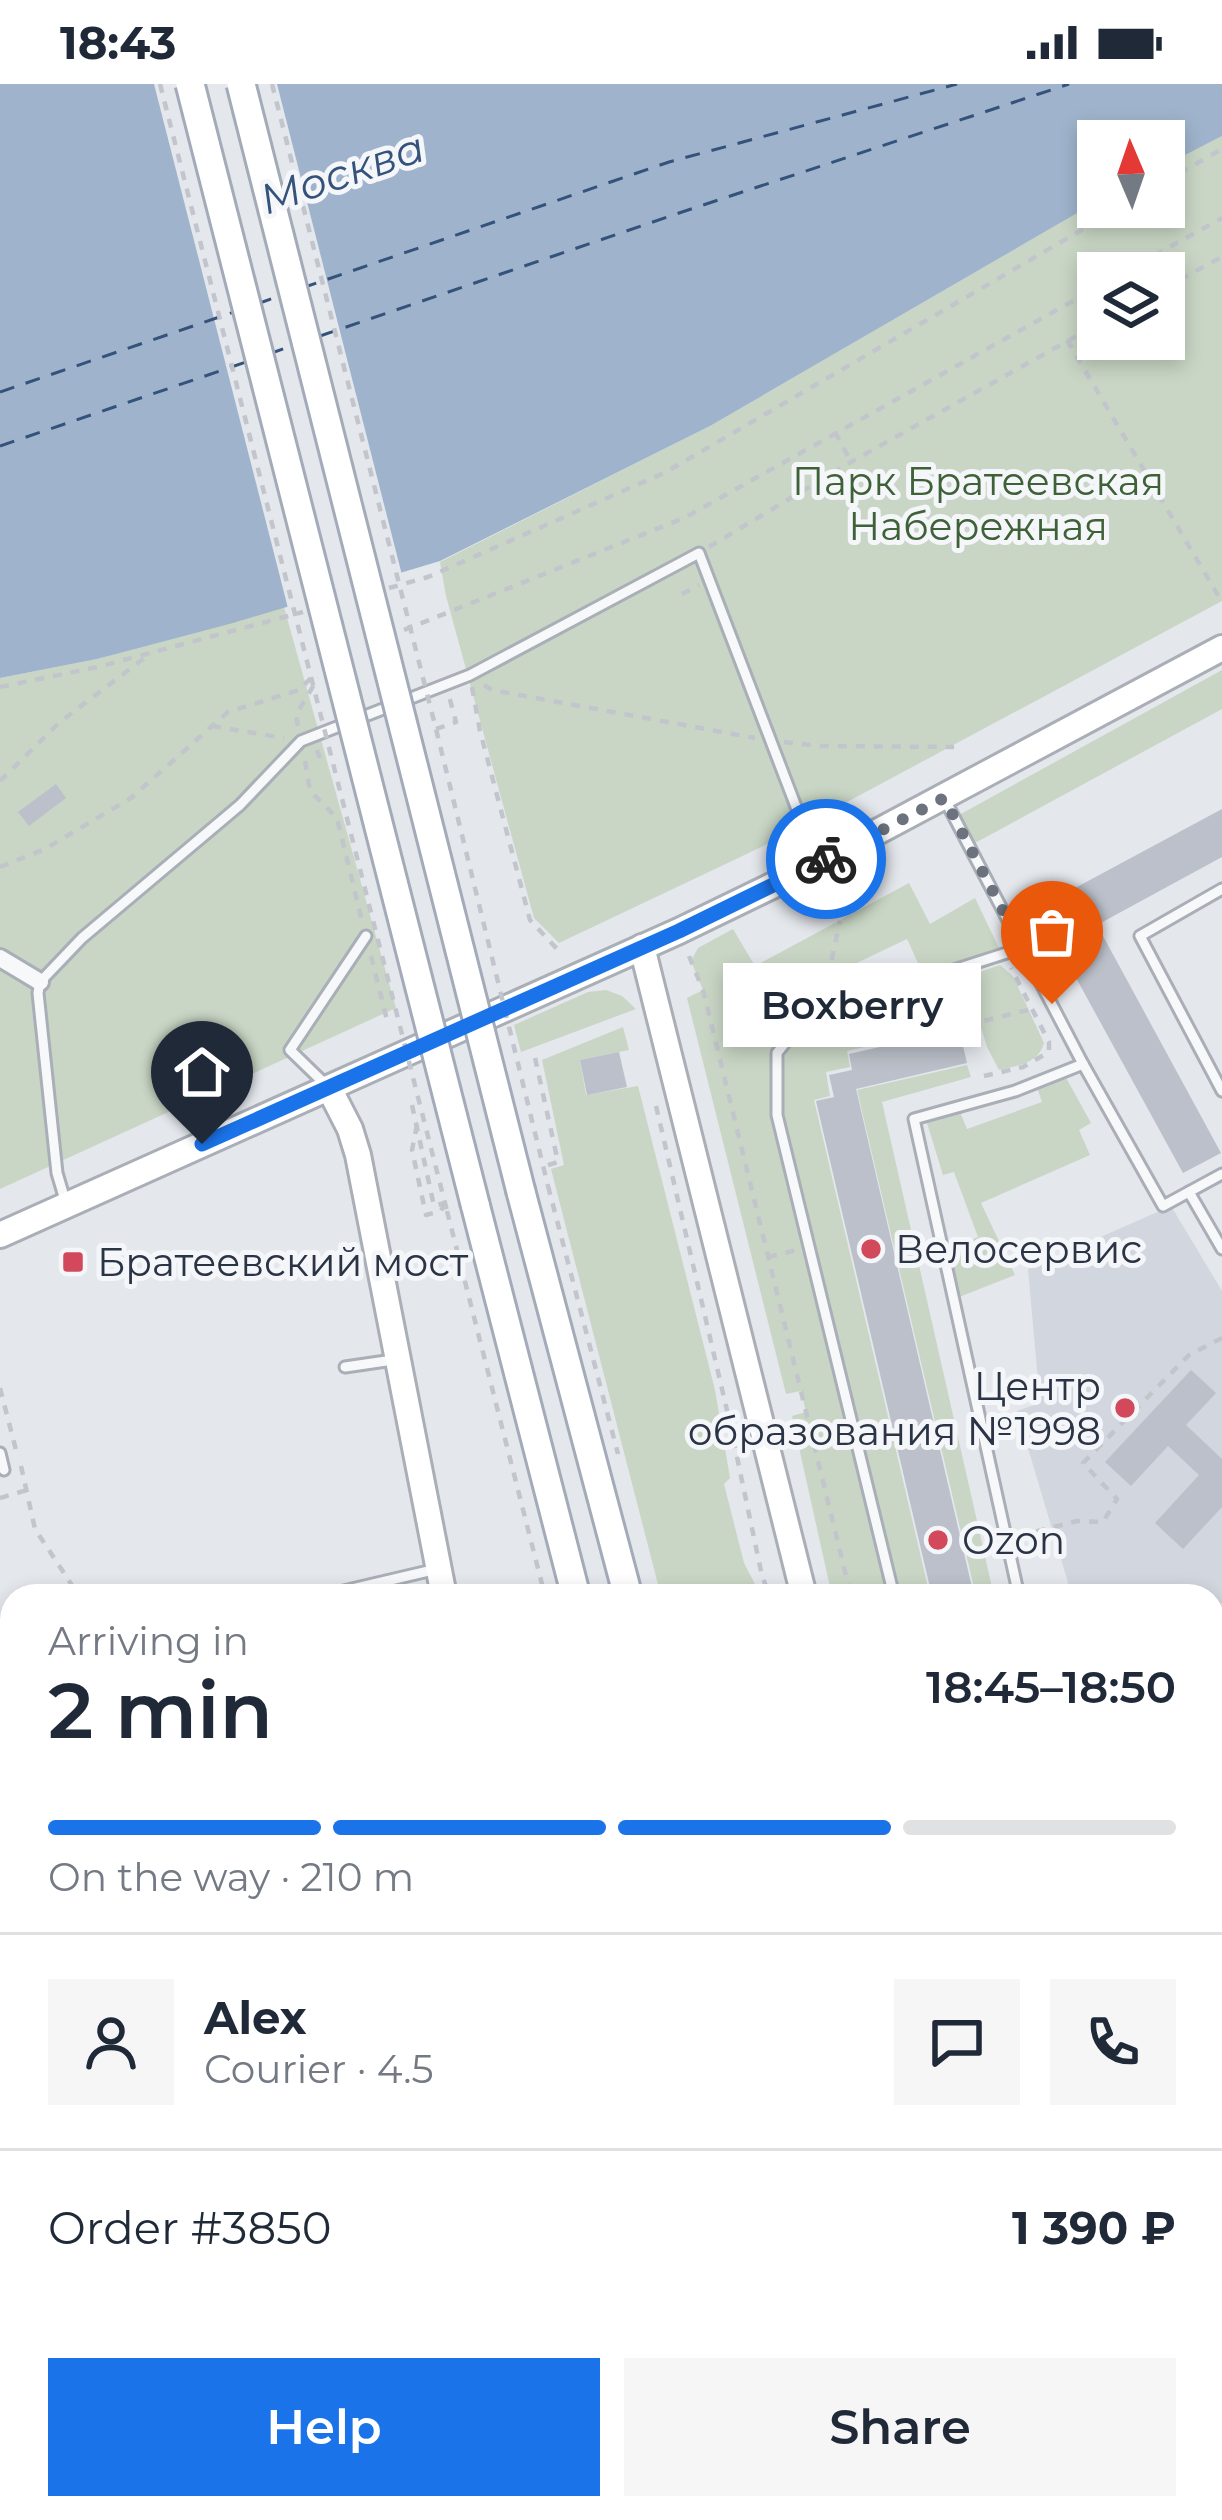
<!DOCTYPE html>
<meta charset="utf-8">
<style>
body{margin:0;font-family:Montserrat,sans-serif;background:#f6f6f7;color:#1f2937;height:100vh;display:flex;flex-direction:column;font-size:45px;white-space:nowrap}
*{box-sizing:border-box;margin:0}
p{font-size:39px;color:#747a83}
.icon{flex:none;width:66px;height:66px;fill:none;stroke:currentColor;stroke-width:2;stroke-linecap:round;stroke-linejoin:round}
.map{position:relative;flex:1;overflow:hidden}
.panel{position:absolute;left:0px;top:1500px;width:1224px;height:936px;display:flex;flex-direction:column;background:#fff;border-radius:36px 36px 0 0;box-shadow:0 6px 18px #0003}
.panel>*{flex:none}
.needle{width:78px;rotate:358deg}
.controls{position:absolute;left:1077px;top:36px;display:grid;gap:24px}
.controls a{display:grid;place-items:center;width:108px;height:108px;border-radius:0px;background:#fff;box-shadow:0 6px 18px #0003;font-size:60px}
.pin{position:absolute;display:grid;place-items:center;width:102px;height:102px;color:#fff;margin:-123px -51px;border-radius:50% 50% 50% 0;rotate:-45deg;box-shadow:0 0 12px #0007}
.pin .icon{rotate:45deg}
.courier{position:absolute;display:grid;place-items:center;width:120px;height:120px;margin:-60px;border:9px solid #1a73e8;border-radius:50%;background:#fff;color:#222;box-shadow:0 3px 15px #0007}
.bubble{position:absolute;height:84px;border-radius:0px;background:#fff;box-shadow:0 6px 18px #0003;font-size:39px;font-weight:600;line-height:84px;text-align:center}
.overview em{font-style:normal;font-weight:600}
.overview div{display:flex;flex-direction:column-reverse}
.overview{display:flex;align-items:center;justify-content:space-between;height:204px;padding:0 48px}
h1{font-size:78px;font-weight:600;line-height:90px}
.bar{display:grid;grid-template-columns:repeat(4,1fr);gap:18px 12px;align-content:center;height:144px;padding:0 48px}
.bar i{height:15px;border-radius:9px;background:#e0e1e3}
.bar .on{background:#1a73e8}
.bar p{grid-column:span 4}
.line{display:flex;align-items:center;gap:30px;padding:0 48px;border-top:3px solid #e0e1e3}
.line div{flex:1}
.round{display:grid;place-items:center;flex:none;width:126px;height:126px;border-radius:0px;background:#f6f6f7}
.button{display:flex;gap:24px;margin-top:auto;padding:24px 48px}
.button a{flex:1;height:138px;border-radius:0px;background:#1a73e8;color:#fff;font-size:48px;font-weight:600;line-height:138px;text-align:center}
.button a+a{background:#f6f6f7;color:#1f2937}
.status{display:flex;justify-content:space-between;align-items:center;height:84px;padding:0 60px;background:#fff;direction:ltr}
.status svg{height:33px;fill:currentColor}
.map>svg:first-child{display:block}
</style>
<div class="status"><b>18:43</b><svg viewBox="0 0 49 12"><path d="M0 12V9h3v3zM5 12V6h3v6zM10 12V3h3v9zM15 12V0h3v12zM26 1h20v11H26zM47 4h2v5h-2z"/></svg></div>
<div class="map">
<svg width="1222" height="2436" viewBox="0 0 1222 2436">
<rect width="100%" height="100%" fill="#e4e7ec"/>
<g fill="#d2d6de">
<path d="M 1171,1122 L 1222,1207 L 1222,1519 L 1212,1518 L 1212,1512 L 1182,1512 L 1129,1502 L 1107,1512 L 1072,1512 L 1017,1327 L 1040,1319 L 1028,1185 Z"/>
<path d="M 12,2368 L 12,2424 L 181,2424 L 184,2436 L 0,2436 L 0,2371 Z"/>
</g>
<g fill="#c9d6c5" fill-rule="evenodd">
<path d="M 1222,52 L 1222,517 L 778,755 L 559,859 L 534,834 L 446,512 L 440,478 L 710,342 L 1098,117 L 1098,123 L 1164,123 L 1164,82 ZM 1098,189 L 1164,189 L 1164,255 L 1098,255 Z"/>
<path d="M 284,523 L 396,924 L 0,1105 L 0,594 L 97,575 Z"/>
<path d="M 1222,586 L 1222,625 L 975,759 L 959,731 Z"/>
<path d="M 909,799 L 930,840 L 975,814 L 999,864 L 923,890 L 907,855 L 840,887 L 853,918 L 800,940 L 777,969 L 777,1031 L 894,1512 L 832,1512 L 792,1332 L 806,1328 L 801,1307 L 786,1310 L 687,914 L 703,906 L 691,877 L 698,864 L 733,845 L 755,882 Z"/>
<path d="M 1000,881 L 1013,892 L 1044,959 C 1039,979 1017,982 999,986 L 987,963 L 967,897 L 974,890 Z"/>
<path d="M 944,899 L 958,942 L 847,967 L 850,983 L 826,988 L 830,1012 L 814,1016 L 930,1512 L 898,1512 L 780,1030 C 780,984 775,972 812,940 Z"/>
<path d="M 606,906 L 622,912 L 636,925 L 521,968 L 514,941 L 588,908 Z"/>
<path d="M 623,943 L 629,966 L 580,976 L 586,1011 L 638,1002 L 715,1306 L 730,1394 L 724,1400 L 744,1479 L 756,1502 L 754,1512 L 661,1512 L 551,1085 L 564,1081 L 542,976 Z"/>
<path d="M 967,981 L 971,993 L 882,1018 L 994,1512 L 976,1512 L 857,1006 Z"/>
<path d="M 1064,990 L 1091,1039 L 1079,1046 L 1090,1071 L 981,1119 L 1015,1191 L 954,1215 L 944,1169 L 978,1153 L 954,1088 L 943,1091 L 927,1039 L 960,1028 L 967,1045 L 1042,1018 L 1036,1001 Z"/>
</g>
<path fill="#9fb4cc" d="M 0,0 L 1222,0 L 1222,52 L 1164,82 L 1164,57 L 1098,57 L 1098,117 L 710,342 L 440,477 L 233,539 L 97,575 L 0,594 Z"/>
<path fill="#e4e7ec" d="M 154,0 L 277,0 L 403,495 L 289,528 Z"/>
<g fill="none" stroke-linecap="round" stroke-linejoin="round">
<g stroke="#34527a" stroke-width="3" stroke-dasharray="15 12" stroke-linecap="butt">
<path d="M 302,204 L 669,78 L 957,0"/>
<path d="M 257,220 L 282,211"/>
<path d="M 320,252 L 682,128 L 1069,0"/>
<path d="M 269,270 L 294,261"/>
<path d="M 0,308 L 237,227"/>
<path d="M 0,362 L 249,277"/>
</g>
</g>
<g fill="#bbc0ca">
<path d="M 56,700 L 66,714 L 29,742 L 18,728 Z"/>
<path d="M 1222,725 L 1222,773 L 1097,841 L 1221,1069 L 1183,1089 L 1058,861 L 1071,855 L 1059,832 L 1083,819 L 1075,804 Z"/>
<path d="M 959,945 L 967,979 L 856,1005 L 974,1512 L 932,1512 L 816,1017 L 834,1013 L 829,991 L 852,986 L 849,970 Z"/>
<path d="M 619,968 L 627,1003 L 587,1011 L 580,976 Z"/>
<path d="M 1191,1286 L 1216,1309 L 1186,1341 L 1222,1375 L 1222,1423 L 1183,1465 L 1155,1439 L 1199,1391 L 1168,1362 L 1131,1402 L 1105,1378 Z"/>
</g>
<g fill="none" stroke-linecap="round" stroke-linejoin="round">
<g stroke="#a9aeb7" stroke-width="15">
<g id="lane">
<path d="M 944,714 L 1083,980 L 1015,1007 L 914,1035 L 1019,1512"/>
<path d="M 1222,805 L 1140,852 L 1222,1007"/>
<path d="M 1083,980 L 1163,1122 L 1222,1090"/>
<path d="M 326,1001 L 290,966 L 366,852"/>
<path d="M 1189,1108 L 1222,1165"/>
<path d="M 65,1116 L 57,1089 L 38,909 L 40,898 L 82,854 L 240,721 L 301,657 L 470,591 L 699,469 L 816,775"/>
<path d="M 345,1283 L 393,1276"/>
<path d="M 0,1369 L 4,1386"/>
<path d="M 322,1512 L 437,1485"/>
<path d="M 894,1512 L 777,1031 L 777,969 L 800,940 L 820,929 L 1022,864"/>
<path d="M 1212,1585 L 1222,1582"/>
<path d="M 1212,1770 L 1222,1768"/>
<path d="M 1212,1813 L 1222,1863"/>
<path d="M 0,1971 L 12,1969"/>
<path d="M 1212,1988 L 1222,1985"/>
<path d="M 0,2202 L 12,2199"/>
<path d="M 1212,2292 L 1222,2332"/>
<path d="M 211,2424 L 215,2436"/>
<path d="M 333,2424 L 336,2436"/>
<path d="M 504,2424 L 507,2436"/>
<path d="M 1125,2424 L 1128,2436"/>
</g>
</g>
<g stroke="#a9aeb7" stroke-width="22">
<path id="street" d="M 0,874 L 40,898"/>
</g>
<g stroke="#a9aeb7" stroke-width="30">
<g id="secondary">
<path d="M 642,863 L 804,1512"/>
<path d="M 329,1004 L 350,1045 L 358,1071 L 444,1512"/>
<path d="M 0,1151 L 679,847 L 817,780 L 1222,564"/>
<path d="M 648,2424 L 651,2436"/>
<path d="M 1034,2424 L 1037,2436"/>
</g>
</g>
<g stroke="#a3abb8" stroke-width="33">
<g id="primary">
<path d="M 521,1108 L 628,1512"/>
<path d="M 475,1120 L 576,1512"/>
<path d="M 814,2424 L 817,2436"/>
<path d="M 866,2424 L 869,2436"/>
</g>
</g>
<g stroke="#c2c5cb" stroke-width="4.5" stroke-dasharray="9 9" stroke-linecap="butt">
<path d="M 1164,98 L 1222,65"/>
<path d="M 1123,189 L 1222,134"/>
<path d="M 1164,204 L 1222,173"/>
<path d="M 1067,256 L 1222,518"/>
<path d="M 835,348 L 851,378"/>
<path d="M 709,463 L 851,378 L 1098,240"/>
<path d="M 389,504 L 428,493 L 666,388 L 1121,123"/>
<path d="M 682,510 L 699,501"/>
<path d="M 404,546 L 684,434 L 1098,203"/>
<path d="M 484,601 L 492,606 L 755,654"/>
<path d="M 0,603 L 98,583 L 303,528"/>
<path d="M 472,603 L 480,647 L 530,836 L 558,866"/>
<path d="M 212,642 L 284,654"/>
<path d="M 298,642 L 296,631 L 318,594"/>
<path d="M 436,645 L 456,638 L 449,612"/>
<path d="M 784,658 L 820,662 L 954,663"/>
<path d="M 317,666 L 319,672 L 331,669"/>
<path d="M 305,677 L 310,707 L 337,734 L 362,837"/>
<path d="M 0,697 L 60,638 L 151,569"/>
<path d="M 0,783 L 45,765 L 131,714 L 228,628 L 299,606 L 317,588"/>
<path d="M 371,872 L 387,936"/>
<path d="M 689,872 L 703,906 L 851,1512"/>
<path d="M 824,911 L 840,837"/>
<path d="M 967,941 L 1032,925"/>
<path d="M 535,974 L 558,1078 L 542,1083"/>
<path d="M 984,992 L 1023,983 L 1049,968 L 1049,958 L 1011,884"/>
<path d="M 412,1021 L 434,1122 L 445,1119"/>
<path d="M 656,1022 L 729,1335 L 762,1492 L 770,1512"/>
<path d="M 417,1041 L 412,1066 L 426,1131 L 441,1127 L 445,1119"/>
<path d="M 548,1102 L 618,1370"/>
<path d="M 447,1127 L 545,1512"/>
<path d="M 768,1173 L 797,1166"/>
<path d="M 0,1304 L 16,1366"/>
<path d="M 21,1382 L 35,1445 L 79,1512"/>
<path d="M 0,1414 L 27,1406"/>
<path d="M 1019,1452 L 1077,1437 L 1103,1438 L 1117,1415 L 1083,1379 L 1189,1271 L 1222,1254"/>
<path d="M 760,1512 L 762,1494"/>
<path d="M 0,1577 L 12,1578"/>
<path d="M 1212,1748 L 1222,1746"/>
<path d="M 0,1945 L 12,1942"/>
<path d="M 0,2252 L 12,2238"/>
<path d="M 441,2424 L 445,2436"/>
<path d="M 784,2424 L 787,2436"/>
<path d="M 896,2424 L 897,2436"/>
<path d="M 992,2424 L 995,2436"/>
<path d="M 1082,2424 L 1085,2436"/>
<path d="M 369,2436 L 374,2424"/>
</g>
<use href="#lane" stroke="#f7f8fa" stroke-width="9"/>
<use href="#street" stroke="#f7f8fa" stroke-width="16"/>
<use href="#secondary" stroke="#fff" stroke-width="24"/>
<use href="#primary" stroke="#fff" stroke-width="27"/>
<g stroke="#a3abb8" stroke-width="33" stroke-linecap="butt">
<g id="primary-bridge">
<path d="M 190,0 L 475,1120"/>
<path d="M 241,0 L 521,1108"/>
</g>
</g>
<g stroke="#c2c5cb" stroke-width="4.5" stroke-dasharray="9 9" stroke-linecap="butt">
<path d="M 160,0 L 447,1127"/>
<path d="M 272,0 L 436,645 L 548,1102"/>
</g>
<use href="#primary-bridge" stroke="#fff" stroke-width="27"/>
</g>
<g fill="none" stroke-linecap="round" stroke-linejoin="round">
<path stroke="#6c737f" stroke-width="12" stroke-dasharray="0 21.6" d="M 826,775 L 944,714 L 1052,920"/>
<path stroke="#1a73e8" stroke-width="15" d="M 202,1060 L 679,847 L 826,775"/>
</g>
<g fill="#d1495b" stroke="#f4f6f9" stroke-width="4.5">
<circle cx="871" cy="1165" r="12"/>
<rect x="61" y="1166" width="24" height="24" rx="6"/>
<circle cx="1125" cy="1324" r="12"/>
<circle cx="938" cy="1456" r="12"/>
</g>
<g text-anchor="middle" stroke-width="10" stroke-linejoin="round" paint-order="stroke">
<g font-size="39" fill="#3f6138" stroke="#f4f6f9">
<text x="978" y="411">Парк Братеевская<tspan x="978" dy="45">Набережная</tspan></text>
</g>
<g font-size="39" fill="#2b3445" stroke="#f4f6f9" text-anchor="start">
<text x="895" y="1179">Велосервис</text>
<text x="97" y="1192">Братеевский мост</text>
<text x="1101" y="1316" text-anchor="end">Центр<tspan x="1101" dy="45">образования №1998</tspan></text>
<text x="962" y="1470">Ozon</text>
</g>
<g font-size="42" font-style="italic" fill="#34527a" stroke="#f4f6f9">
<text transform="translate(342 89) rotate(-19)" y="15">Москва</text>
</g>
</g>
</svg>
<div class="controls">
<a><svg class="needle" viewBox="-14 -14 28 28"><path d="M0-13l5 13h-10z" fill="#e53935"/><path d="M0 13l5-13h-10z" fill="#747a83"/></svg></a>
<a><svg class="icon" aria-label="layers" viewBox="0 0 24 24"><path d="M12 4l9 5-9 5-9-5zM3 14l9 5 9-5"/></svg></a>
</div>
<div class="pin" style="left:1052px;top:920px;background:#ea580c"><svg class="icon" aria-label="bag" viewBox="0 0 24 24"><path d="M5 8h14l-1 12H6zM9 8a3 3 0 0 1 6 0"/></svg></div>
<div class="pin" style="left:202px;top:1060px;background:#1f2937"><svg class="icon" aria-label="home" viewBox="0 0 24 24"><path d="M3 11l9-7 9 7M6 9v11h12V9"/></svg></div>
<div class="courier" style="left:826px;top:775px"><svg class="icon" aria-label="bike" viewBox="0 0 24 24"><circle cx="6" cy="16" r="4"/><circle cx="18" cy="16" r="4"/><path d="M6 16l4-8h5l3 8M10 8l3 8H6M13 5h3"/></svg></div>
<div class="bubble" style="left:723px;top:879px;width:258px">Boxberry</div>
<section class="panel">
<div class="overview"><div><h1>2 min</h1><p>Arriving in</p></div><em>18:45–18:50</em></div>
<div class="bar"><i class="on"></i><i class="on"></i><i class="on"></i><i></i><p>On the way · 210 m</p></div>
<div class="line" style="height:216px"><a class="round"><svg class="icon" aria-label="person" viewBox="0 0 24 24"><circle cx="12" cy="8" r="4"/><path d="M4 21q1-7 8-7t8 7"/></svg></a><div><b>Alex</b><p>Courier · 4.5</p></div><a class="round"><svg class="icon" aria-label="chat" viewBox="0 0 24 24"><path d="M4 5h16v11H9l-5 4z"/></svg></a><a class="round"><svg class="icon" aria-label="phone" viewBox="0 0 24 24"><path d="M5 4h4l2 5-3 2q2 4 5 5l2-3 5 2v4C11 20 4 13 5 4z"/></svg></a></div>
<div class="line" style="height:156px"><div>Order #3850</div><b>1 390 ₽</b></div>
<div class="button"><a>Help</a><a>Share</a></div>
</section>
</div>
